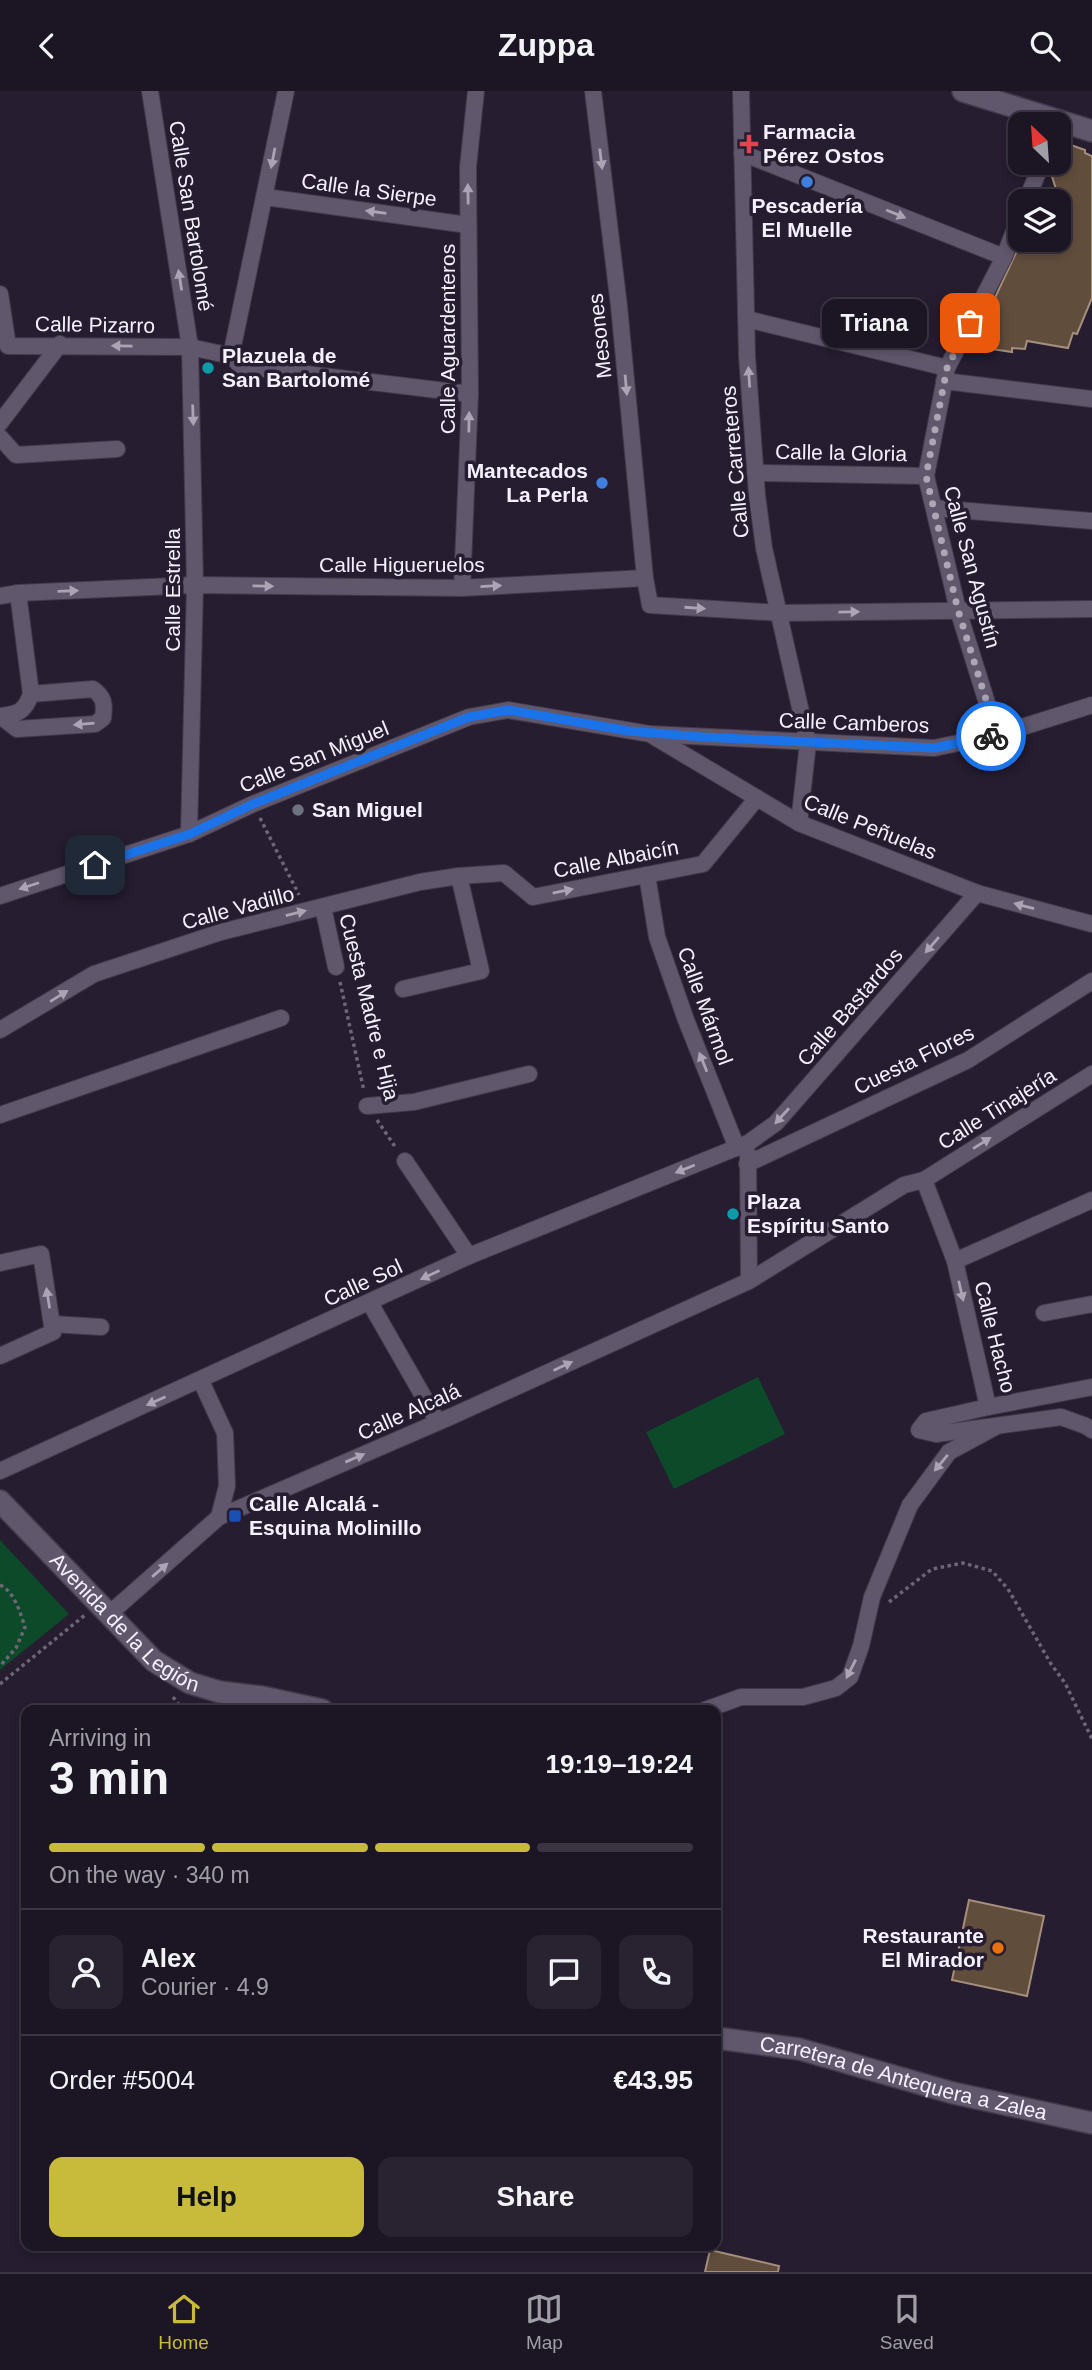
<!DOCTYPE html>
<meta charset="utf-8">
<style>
body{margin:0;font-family:Arial,sans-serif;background:#292331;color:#f1f3f6;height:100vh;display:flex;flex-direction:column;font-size:26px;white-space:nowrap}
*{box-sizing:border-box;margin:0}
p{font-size:23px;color:#a09fa6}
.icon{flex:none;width:38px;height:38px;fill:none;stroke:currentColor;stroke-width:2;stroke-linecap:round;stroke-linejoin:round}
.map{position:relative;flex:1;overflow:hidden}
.details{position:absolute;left:21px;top:1614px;width:700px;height:546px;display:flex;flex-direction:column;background:#1c1624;border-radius:14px;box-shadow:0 4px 10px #0003,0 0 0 2px #3a3541}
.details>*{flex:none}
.needle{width:46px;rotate:335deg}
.tools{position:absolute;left:1008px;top:21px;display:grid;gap:14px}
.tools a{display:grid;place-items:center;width:63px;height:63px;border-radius:14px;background:#1c1624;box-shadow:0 4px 10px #0003,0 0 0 2px #3a3541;font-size:35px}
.pin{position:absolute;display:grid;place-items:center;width:60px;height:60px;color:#fff;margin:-30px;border-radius:14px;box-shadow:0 4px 10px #0006}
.courier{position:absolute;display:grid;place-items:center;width:70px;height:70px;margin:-35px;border:5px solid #1a73e8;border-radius:50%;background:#fff;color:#222;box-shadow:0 2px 9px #0007}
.bubble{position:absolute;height:49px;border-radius:14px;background:#1c1624;box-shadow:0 4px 10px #0003,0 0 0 2px #3a3541;font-size:23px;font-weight:700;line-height:49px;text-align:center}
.summary em{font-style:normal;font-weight:700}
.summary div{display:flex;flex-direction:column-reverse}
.summary{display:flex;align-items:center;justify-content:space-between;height:119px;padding:0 28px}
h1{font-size:46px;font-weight:700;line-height:52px}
.bar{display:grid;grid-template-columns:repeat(4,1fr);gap:10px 7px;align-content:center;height:84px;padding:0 28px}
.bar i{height:9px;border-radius:5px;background:#3a3541}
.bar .current{background:#c8bb3b}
.bar p{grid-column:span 4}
.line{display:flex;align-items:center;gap:18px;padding:0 28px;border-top:2px solid #3a3541}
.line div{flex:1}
.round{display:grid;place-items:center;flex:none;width:74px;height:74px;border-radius:14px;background:#292331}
.action{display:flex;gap:14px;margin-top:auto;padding:14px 28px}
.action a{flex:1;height:80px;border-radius:14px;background:#c8bb3b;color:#111;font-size:28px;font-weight:700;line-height:80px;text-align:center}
.action a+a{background:#292331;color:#f1f3f6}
header{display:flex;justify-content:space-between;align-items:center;height:91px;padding:0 28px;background:#1c1624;font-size:32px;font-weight:700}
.tab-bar{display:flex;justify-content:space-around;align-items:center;height:98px;border-top:2px solid #3a3541;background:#1c1624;font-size:19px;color:#a09fa6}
.tab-bar a{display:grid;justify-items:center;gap:4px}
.tab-bar .current{color:#c8bb3b}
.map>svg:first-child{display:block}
</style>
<header><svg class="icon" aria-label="back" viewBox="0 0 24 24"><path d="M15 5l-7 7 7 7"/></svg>Zuppa<svg class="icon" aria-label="search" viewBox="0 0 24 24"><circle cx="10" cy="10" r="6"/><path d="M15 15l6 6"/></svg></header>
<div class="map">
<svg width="1092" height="2181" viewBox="0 0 1092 2181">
<rect width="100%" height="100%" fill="#261d30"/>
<g fill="#0c4a2a">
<path d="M 758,1286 L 785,1343 L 674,1398 L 646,1341 Z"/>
<path d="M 0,1449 L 69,1523 L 0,1579 Z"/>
</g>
<g fill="#614d3c" stroke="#a58e7c" stroke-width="2">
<path d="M 1065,52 L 1085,59 L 1085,62 L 1092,65 L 1092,207 L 1077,243 L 1073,242 L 1068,257 L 1027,250 L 1025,258 L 1012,257 L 1012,261 L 978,256 L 992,213 L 1022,149 L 1059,149 L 1059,108 L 1050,79 L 1052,72 L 1059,72 L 1059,55 Z"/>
<path d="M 969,1809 L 1044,1825 L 1027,1905 L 952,1889 Z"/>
<path d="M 710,2159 L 779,2175 L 778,2181 L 705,2181 Z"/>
</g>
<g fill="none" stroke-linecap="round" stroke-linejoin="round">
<g stroke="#423a4a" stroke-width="18">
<g id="street">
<path d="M 150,0 L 190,256 L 195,494 L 189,743"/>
<path d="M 593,0 L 619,215 L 645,487"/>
<path d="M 741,0 L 747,265 L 757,404 L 764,457 L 808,652 L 799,732"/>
<path d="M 742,62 L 1004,166"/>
<path d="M 265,106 L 468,134"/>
<path d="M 1026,110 L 1042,72"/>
<path d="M 0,203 L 8,255 L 190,256 L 231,265"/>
<path d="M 747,228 L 947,277"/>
<path d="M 231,265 L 286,0"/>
<path d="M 231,265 L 241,275 L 470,303"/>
<path d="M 944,290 L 1092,308"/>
<path d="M 0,332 L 60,253"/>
<path d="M 0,346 L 16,364 L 117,358"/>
<path d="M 755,382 L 926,385"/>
<path d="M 934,417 L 1092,430"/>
<path d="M 462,497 L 470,303 L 468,76 L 476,0"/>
<path d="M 0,505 L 18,502 L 195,494 L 462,497 L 645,487 L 650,514 L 781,522 L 1092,518"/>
<path d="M 0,625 L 17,638 L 95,633 L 103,627 C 105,613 104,606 93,598 L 31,603"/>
<path d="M 1,625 C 19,623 25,620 31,603 L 18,502"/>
<path d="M 997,644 L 958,519 L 926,385 L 947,277 L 1004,166 L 1020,125"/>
<path d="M 653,645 L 799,732 L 977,802 L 1092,833"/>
<path d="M 647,784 L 657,846 L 686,929 L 737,1057"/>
<path d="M 0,805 L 189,743 L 253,713 L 469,626 L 508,619 L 650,643 L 934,657 L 997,644 L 1092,614"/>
<path d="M 323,816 L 336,876"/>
<path d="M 403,898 L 481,880 L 459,785"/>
<path d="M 0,939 L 94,883 L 221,841 L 420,791 L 459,785 L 504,782 L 533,806 L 703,773 L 757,707"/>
<path d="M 367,1015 L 414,1011 L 529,983"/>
<path d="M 0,1024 L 281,927"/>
<path d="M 748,1063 L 749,1190"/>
<path d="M 405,1070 L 469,1165"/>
<path d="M 747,1073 L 968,969 L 1092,890"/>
<path d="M 924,1089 L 955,1170 L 988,1316 L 1092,1296"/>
<path d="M 955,1170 L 1092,1109"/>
<path d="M 0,1172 L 41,1163 L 53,1241 L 0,1265"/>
<path d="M 370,1212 L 438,1331"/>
<path d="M 1044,1222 L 1092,1213"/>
<path d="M 52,1233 L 101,1236"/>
<path d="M 201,1290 L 225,1342 L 227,1395 L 219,1426"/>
<path d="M 988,1316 L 926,1330 L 919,1339 L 936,1343 L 1061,1326 L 1086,1335 L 1092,1339"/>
<path d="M 0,1380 L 469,1165 L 748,1052 L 776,1032 L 977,802"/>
<path d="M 108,1524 L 219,1426 L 450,1326 L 749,1190 L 904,1094 L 924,1089 L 1092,983"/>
<path d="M 705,1619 L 741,1606 L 803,1606 L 836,1597 L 850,1586 L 861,1555 L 872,1506 L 910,1414 L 949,1361 L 997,1335"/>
</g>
</g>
<g stroke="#423a4a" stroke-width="24">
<g id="secondary">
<path d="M 963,0 L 1092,40"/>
<path id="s1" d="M 0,1410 L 154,1570 L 190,1592 L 220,1601 L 262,1606 L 322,1619"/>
<path id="s2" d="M 716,1947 L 799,1958 L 953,2002 L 1092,2032"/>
</g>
</g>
<g stroke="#6d6677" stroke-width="3.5" stroke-dasharray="3.5 3.5" stroke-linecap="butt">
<path d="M 260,727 L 299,804"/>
<path d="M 340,891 L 364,1000"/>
<path d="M 377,1029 L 396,1057"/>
<path d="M 0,1494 C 15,1501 20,1522 25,1536 L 16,1557 L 0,1575"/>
<path d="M 889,1511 L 932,1478 L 963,1472 L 992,1480 L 1008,1498 L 1051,1573 L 1065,1592 L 1092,1648"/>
<path d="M 0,1593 L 85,1524"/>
<path d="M 173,1606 L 183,1619"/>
</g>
<use href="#street" stroke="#61576d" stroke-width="16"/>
<use href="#secondary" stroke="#61576d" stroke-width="21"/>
</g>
<defs><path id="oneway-solid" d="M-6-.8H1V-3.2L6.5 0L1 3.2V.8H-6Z" transform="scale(1.75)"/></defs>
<g fill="#aba4b5">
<use href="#oneway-solid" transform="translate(273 67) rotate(101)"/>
<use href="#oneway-solid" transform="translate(601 68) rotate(83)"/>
<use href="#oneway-solid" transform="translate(468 103) rotate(-91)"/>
<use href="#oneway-solid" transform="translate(376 121) rotate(-172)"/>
<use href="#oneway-solid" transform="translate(896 123) rotate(22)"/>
<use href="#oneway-solid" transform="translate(180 189) rotate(-99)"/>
<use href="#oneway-solid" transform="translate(122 255) rotate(-179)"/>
<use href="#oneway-solid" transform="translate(749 286) rotate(-94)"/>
<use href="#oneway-solid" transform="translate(626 294) rotate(85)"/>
<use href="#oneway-solid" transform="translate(193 324) rotate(88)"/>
<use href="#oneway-solid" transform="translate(469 331) rotate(-89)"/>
<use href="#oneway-solid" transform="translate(263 495) rotate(1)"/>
<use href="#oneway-solid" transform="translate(491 495) rotate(-3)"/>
<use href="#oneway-solid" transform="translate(68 500) rotate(-2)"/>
<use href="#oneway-solid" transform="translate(695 517) rotate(4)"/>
<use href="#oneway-solid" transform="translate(849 521) rotate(-1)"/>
<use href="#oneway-solid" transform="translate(84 633) rotate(175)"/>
<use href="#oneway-solid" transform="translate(29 795) rotate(162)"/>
<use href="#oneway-solid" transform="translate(563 800) rotate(-11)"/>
<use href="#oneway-solid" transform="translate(1024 815) rotate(-165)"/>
<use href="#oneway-solid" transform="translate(296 822) rotate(-14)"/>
<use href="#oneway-solid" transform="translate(932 854) rotate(131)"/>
<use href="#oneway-solid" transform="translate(59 905) rotate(-32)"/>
<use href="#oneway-solid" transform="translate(703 971) rotate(-112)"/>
<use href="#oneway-solid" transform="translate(782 1025) rotate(132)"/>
<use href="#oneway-solid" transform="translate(982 1052) rotate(-32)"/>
<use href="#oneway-solid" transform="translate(685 1078) rotate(158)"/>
<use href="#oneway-solid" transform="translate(430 1184) rotate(155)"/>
<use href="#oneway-solid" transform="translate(961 1200) rotate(77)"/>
<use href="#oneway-solid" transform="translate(48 1207) rotate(-99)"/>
<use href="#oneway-solid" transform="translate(563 1275) rotate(-25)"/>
<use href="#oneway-solid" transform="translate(156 1310) rotate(156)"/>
<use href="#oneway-solid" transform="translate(355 1367) rotate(-23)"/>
<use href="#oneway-solid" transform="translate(941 1372) rotate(130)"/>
<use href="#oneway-solid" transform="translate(160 1479) rotate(-41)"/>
<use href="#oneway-solid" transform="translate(851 1578) rotate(117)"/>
</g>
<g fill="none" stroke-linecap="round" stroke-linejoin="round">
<path stroke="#ada6b5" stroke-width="7" stroke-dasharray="0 12.6" d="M 970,232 L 947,277 L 926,385 L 958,519 L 997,644 L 991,645"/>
<path stroke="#1a73e8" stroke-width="9" d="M 95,774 L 190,743 L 253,713 L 469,626 L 508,619 L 629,640 L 703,646 L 934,657 L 991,645"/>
</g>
<path fill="#e0444e" stroke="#261d30" stroke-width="2.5" d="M745.5 42.5h7v7h7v7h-7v7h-7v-7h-7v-7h7z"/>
<g fill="#3f7fe0" stroke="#261d30" stroke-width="2.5">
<circle cx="807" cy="91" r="7"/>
<circle cx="602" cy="392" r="7"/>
</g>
<g fill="#0f9aa8" stroke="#261d30" stroke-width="2.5">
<circle cx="208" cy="277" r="7"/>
<circle cx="733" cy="1123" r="7"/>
</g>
<circle fill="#6b7280" stroke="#261d30" stroke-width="2.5" cx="298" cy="719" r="7"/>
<rect fill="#1a4fb4" stroke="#261d30" stroke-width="2.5" x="228" y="1418" width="14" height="14" rx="3.5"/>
<circle fill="#e8710a" stroke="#261d30" stroke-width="2.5" cx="998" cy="1857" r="7"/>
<g text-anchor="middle" stroke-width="7" stroke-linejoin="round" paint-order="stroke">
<g font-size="21" font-weight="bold" fill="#f5f0fd" stroke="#261d30" text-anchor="start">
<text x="763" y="48">Farmacia<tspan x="763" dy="24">Pérez Ostos</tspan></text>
<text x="807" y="122" text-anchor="middle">Pescadería<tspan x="807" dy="24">El Muelle</tspan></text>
<text x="222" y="272">Plazuela de<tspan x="222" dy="24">San Bartolomé</tspan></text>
<text x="588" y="387" text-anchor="end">Mantecados<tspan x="588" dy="24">La Perla</tspan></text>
<text x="312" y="726">San Miguel</text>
<text x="747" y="1118">Plaza<tspan x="747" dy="24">Espíritu Santo</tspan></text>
<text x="249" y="1420">Calle Alcalá -<tspan x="249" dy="24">Esquina Molinillo</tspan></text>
<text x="984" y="1852" text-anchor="end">Restaurante<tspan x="984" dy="24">El Mirador</tspan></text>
</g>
<g font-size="21" fill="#f5f0fd" stroke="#261d30">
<text transform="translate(369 99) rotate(8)" y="7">Calle la Sierpe</text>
<text transform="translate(191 125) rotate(81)" y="7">Calle San Bartolomé</text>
<text transform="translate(95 234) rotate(1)" y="7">Calle Pizarro</text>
<text transform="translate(600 245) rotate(-96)" y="7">Mesones</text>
<text transform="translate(448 248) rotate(-90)" y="7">Calle Aguardenteros</text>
<text transform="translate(841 362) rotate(1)" y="7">Calle la Gloria</text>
<text transform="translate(735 371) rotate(-95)" y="7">Calle Carreteros</text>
<text x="402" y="481">Calle Higueruelos</text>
<text transform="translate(972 476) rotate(75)" y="7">Calle San Agustín</text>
<text transform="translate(173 499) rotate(-90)" y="7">Calle Estrella</text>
<text transform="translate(854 632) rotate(2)" y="7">Calle Camberos</text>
<text transform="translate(314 666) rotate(-22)" y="7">Calle San Miguel</text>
<text transform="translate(870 736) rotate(22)" y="7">Calle Peñuelas</text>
<text transform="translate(616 768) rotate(-11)" y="7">Calle Albaicín</text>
<text transform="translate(238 817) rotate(-15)" y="7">Calle Vadillo</text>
<text transform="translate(705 915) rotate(70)" y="7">Calle Mármol</text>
<text transform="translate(369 916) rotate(76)" y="7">Cuesta Madre e Hija</text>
<text transform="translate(850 916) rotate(-49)" y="7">Calle Bastardos</text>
<text transform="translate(914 969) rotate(-26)" y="7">Cuesta Flores</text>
<text transform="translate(997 1018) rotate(-32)" y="7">Calle Tinajería</text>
<text transform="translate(363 1192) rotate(-25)" y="7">Calle Sol</text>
<text transform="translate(995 1246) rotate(76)" y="7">Calle Hacho</text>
<text transform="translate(409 1321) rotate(-24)" y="7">Calle Alcalá</text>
<text dy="7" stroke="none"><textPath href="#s1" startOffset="175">Avenida de la Legión</textPath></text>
<text dy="7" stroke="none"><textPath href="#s2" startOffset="192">Carretera de Antequera a Zalea</textPath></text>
</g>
</g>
</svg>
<div class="tools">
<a><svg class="needle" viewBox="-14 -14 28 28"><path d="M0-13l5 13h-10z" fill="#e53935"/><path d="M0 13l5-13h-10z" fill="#a09fa6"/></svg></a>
<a><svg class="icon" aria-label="layers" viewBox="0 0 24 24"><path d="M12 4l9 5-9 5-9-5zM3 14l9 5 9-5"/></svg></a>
</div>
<div class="pin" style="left:970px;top:232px;background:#ea580c"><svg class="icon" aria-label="bag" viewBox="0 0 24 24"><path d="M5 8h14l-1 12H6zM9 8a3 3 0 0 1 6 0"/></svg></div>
<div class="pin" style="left:95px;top:774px;background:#1f2937"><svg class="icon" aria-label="home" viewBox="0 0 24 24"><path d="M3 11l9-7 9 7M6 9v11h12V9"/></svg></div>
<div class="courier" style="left:991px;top:645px"><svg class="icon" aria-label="bike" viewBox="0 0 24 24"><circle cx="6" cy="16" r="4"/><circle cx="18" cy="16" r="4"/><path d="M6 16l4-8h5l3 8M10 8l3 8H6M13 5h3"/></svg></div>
<div class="bubble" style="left:822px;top:208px;width:105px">Triana</div>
<section class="details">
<div class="summary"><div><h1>3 min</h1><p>Arriving in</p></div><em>19:19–19:24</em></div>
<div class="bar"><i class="current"></i><i class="current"></i><i class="current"></i><i></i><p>On the way · 340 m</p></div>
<div class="line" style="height:126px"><a class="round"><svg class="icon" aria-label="person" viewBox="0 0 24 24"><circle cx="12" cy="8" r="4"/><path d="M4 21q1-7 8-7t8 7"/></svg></a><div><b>Alex</b><p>Courier · 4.9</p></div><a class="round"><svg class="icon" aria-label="chat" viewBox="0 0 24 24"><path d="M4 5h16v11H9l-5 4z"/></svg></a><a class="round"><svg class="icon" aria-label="phone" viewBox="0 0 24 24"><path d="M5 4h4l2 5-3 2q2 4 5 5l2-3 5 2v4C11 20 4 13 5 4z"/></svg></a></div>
<div class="line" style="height:91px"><div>Order #5004</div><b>€43.95</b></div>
<div class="action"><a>Help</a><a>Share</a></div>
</section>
</div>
<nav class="tab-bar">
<a class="current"><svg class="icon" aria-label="home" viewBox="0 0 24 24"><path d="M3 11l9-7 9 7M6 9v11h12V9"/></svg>Home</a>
<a><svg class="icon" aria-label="map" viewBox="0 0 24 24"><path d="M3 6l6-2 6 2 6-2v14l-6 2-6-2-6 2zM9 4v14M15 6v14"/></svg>Map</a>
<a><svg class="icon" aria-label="saved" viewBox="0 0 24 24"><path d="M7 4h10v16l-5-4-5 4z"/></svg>Saved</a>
</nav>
